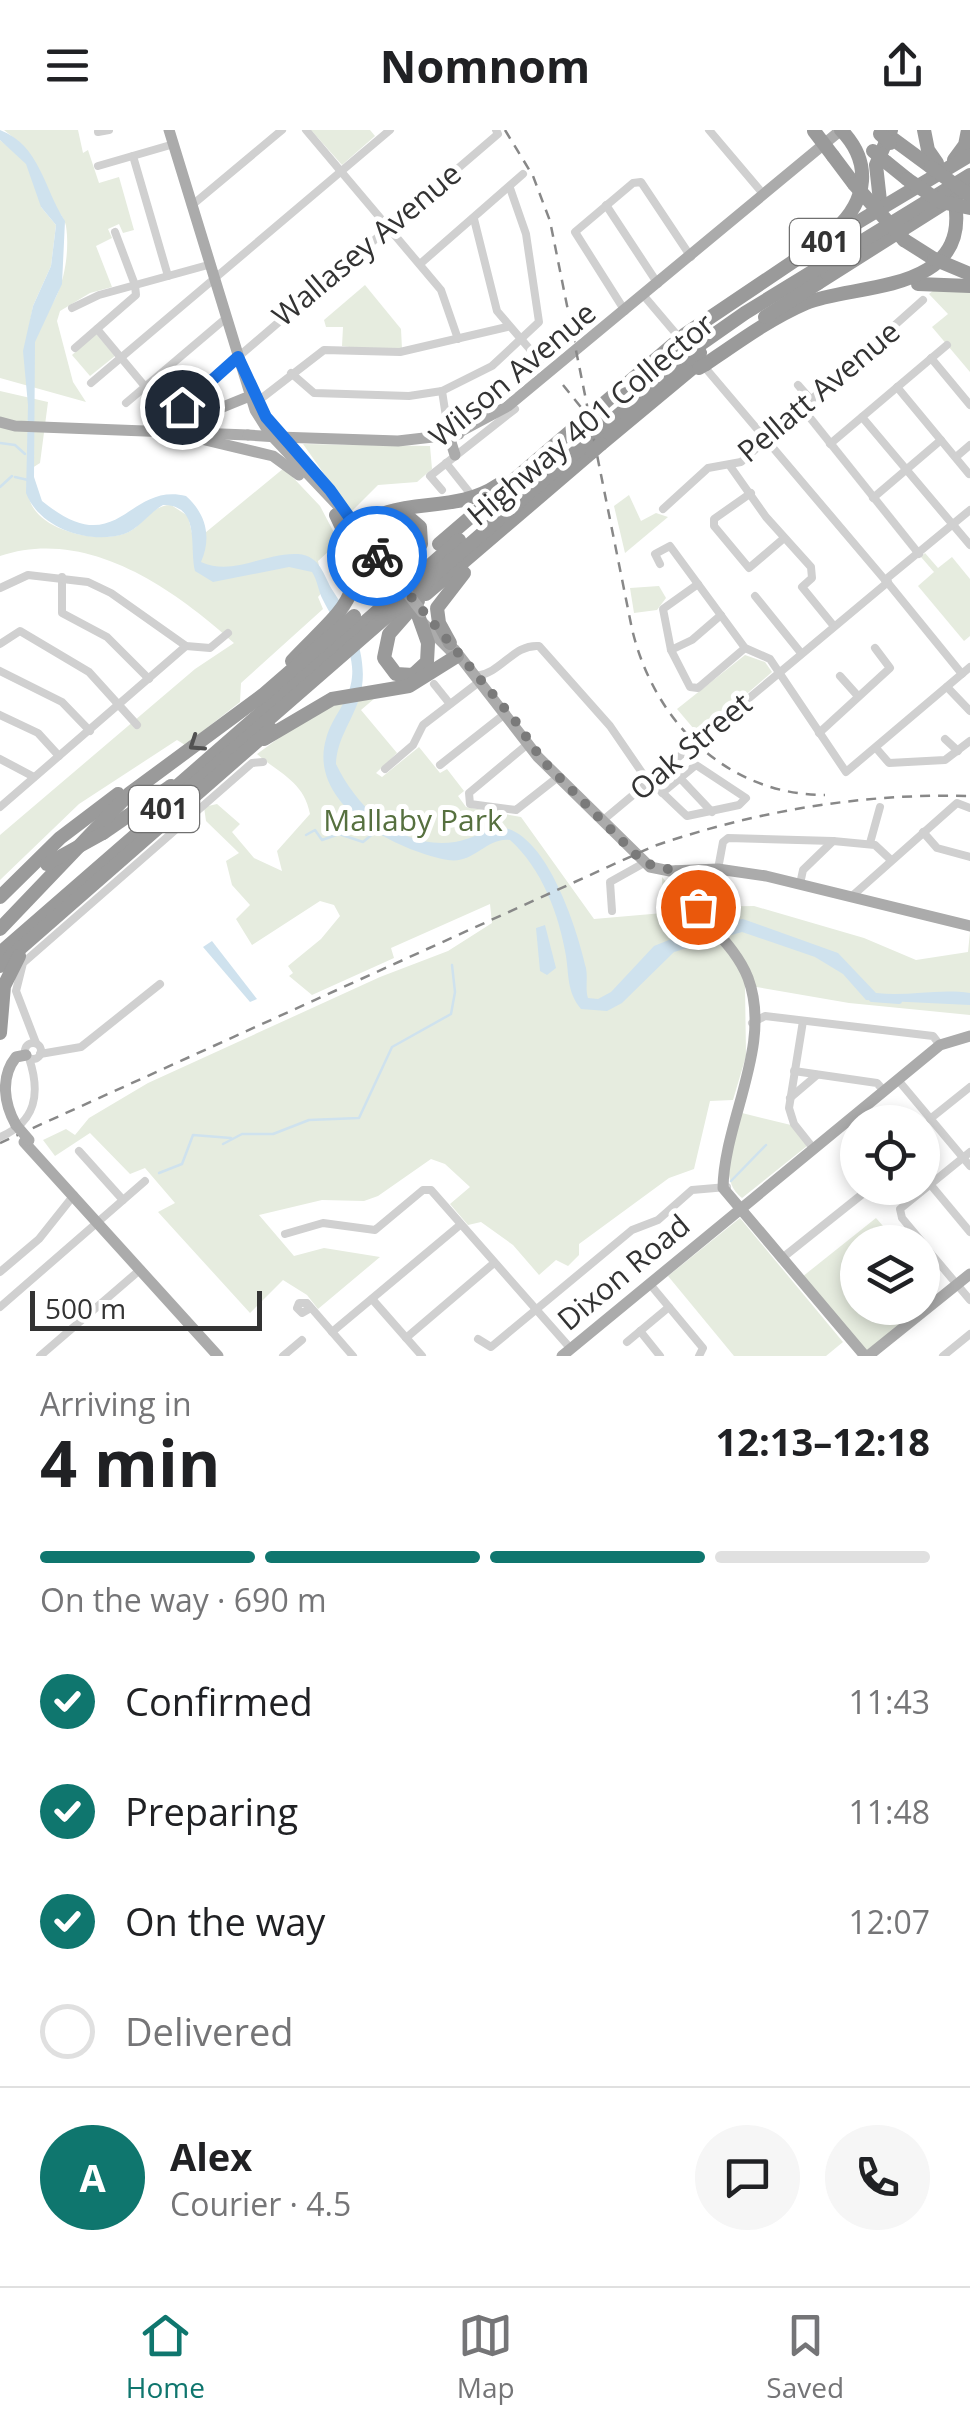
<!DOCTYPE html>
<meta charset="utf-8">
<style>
body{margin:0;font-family:"Open Sans",sans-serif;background:#f6f6f6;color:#202124;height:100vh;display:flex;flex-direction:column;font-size:38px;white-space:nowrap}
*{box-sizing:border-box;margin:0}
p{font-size:32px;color:#757577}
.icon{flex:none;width:55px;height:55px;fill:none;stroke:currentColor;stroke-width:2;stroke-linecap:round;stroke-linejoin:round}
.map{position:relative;height:1226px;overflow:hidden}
.side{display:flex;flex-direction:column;background:#fff;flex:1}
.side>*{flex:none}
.buttons{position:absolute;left:840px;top:975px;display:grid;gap:20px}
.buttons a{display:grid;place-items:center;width:100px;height:100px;border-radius:50%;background:#fff;box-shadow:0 5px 15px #0003;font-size:50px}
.scale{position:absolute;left:30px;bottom:25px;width:232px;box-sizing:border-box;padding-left:10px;border:5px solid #333;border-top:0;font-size:28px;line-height:35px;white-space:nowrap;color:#333;-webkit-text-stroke:8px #fff;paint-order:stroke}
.pin{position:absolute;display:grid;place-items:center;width:85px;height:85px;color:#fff;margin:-42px;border:5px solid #fff;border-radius:50%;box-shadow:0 2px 10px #0007}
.courier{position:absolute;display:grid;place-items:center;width:100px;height:100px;margin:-50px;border:8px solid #1a73e8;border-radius:50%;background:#fff;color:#222;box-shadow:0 2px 12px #0007}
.overview em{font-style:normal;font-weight:700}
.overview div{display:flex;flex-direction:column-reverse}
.overview{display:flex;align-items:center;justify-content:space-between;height:170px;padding:0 40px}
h1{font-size:65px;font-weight:700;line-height:75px}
.bar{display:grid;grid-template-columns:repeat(4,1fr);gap:15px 10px;align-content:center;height:120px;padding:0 40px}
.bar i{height:12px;border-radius:8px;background:#e0e0e0}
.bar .current{background:#0f766e}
.bar p{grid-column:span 4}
.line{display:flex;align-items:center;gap:25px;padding:0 40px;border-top:2px solid #e0e0e0}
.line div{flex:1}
.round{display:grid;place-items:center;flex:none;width:105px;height:105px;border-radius:52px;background:#f6f6f6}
ol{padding:0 40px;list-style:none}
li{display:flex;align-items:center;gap:30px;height:110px}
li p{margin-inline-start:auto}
li .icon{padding:10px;border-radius:50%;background:#0f766e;color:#fff;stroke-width:4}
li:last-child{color:#757577}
li i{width:55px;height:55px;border:5px solid #e0e0e0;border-radius:50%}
header{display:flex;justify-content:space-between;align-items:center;height:130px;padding:0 40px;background:#fff;font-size:45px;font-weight:700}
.tabs{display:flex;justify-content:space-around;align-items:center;height:140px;border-top:2px solid #e0e0e0;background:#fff;font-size:28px;color:#757577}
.tabs a{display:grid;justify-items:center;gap:5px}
.tabs .current{color:#0f766e}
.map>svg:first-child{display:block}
</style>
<header><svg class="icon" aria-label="menu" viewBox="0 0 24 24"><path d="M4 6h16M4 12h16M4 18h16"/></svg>Nomnom<svg class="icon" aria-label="share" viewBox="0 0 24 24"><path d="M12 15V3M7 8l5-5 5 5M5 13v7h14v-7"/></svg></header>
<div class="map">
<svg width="970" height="1226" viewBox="0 0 970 1226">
<rect width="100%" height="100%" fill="#fff"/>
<g fill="#e6ecdf" fill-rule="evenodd">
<path d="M 4,0 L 78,0 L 83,23 L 88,20 L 99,53 L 119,47 L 134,100 L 123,103 L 119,94 L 108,99 L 112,108 L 96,116 L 112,157 L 90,163 L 60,181 L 57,191 L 73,252 L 86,272 L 0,248 L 0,10 L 12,20 L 20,13 ZM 50,68 C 54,78 64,85 66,96 C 71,128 61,182 29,197 L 33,176 L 51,136 L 56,95 L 41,77 Z"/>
<path d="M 311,0 L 370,0 L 375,6 L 342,35 Z"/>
<path d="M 365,155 L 401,199 L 402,219 L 379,221 L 342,216 L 343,197 L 326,197 L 324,190 Z"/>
<path d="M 939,156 L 970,159 L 970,242 L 932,197 L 948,184 L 929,164 Z"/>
<path d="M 96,204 L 115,226 L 90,246 L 72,225 Z"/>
<path d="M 0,261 L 48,272 L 40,333 L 29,340 C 28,351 26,360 30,371 C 40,401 98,414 126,403 C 144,396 150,375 171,375 L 188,386 L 194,412 L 284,338 L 320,376 L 339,412 L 318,431 L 324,460 L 318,467 L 323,479 L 241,553 L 240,572 L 185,615 L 177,610 L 79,674 L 0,750 L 0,705 L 195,539 L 234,513 C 172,457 86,397 0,426 Z"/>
<path d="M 303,314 L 430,316 L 432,339 L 417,352 L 378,355 L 351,382 Z"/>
<path d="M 629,365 L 641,391 L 656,383 L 668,387 L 625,423 L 614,376 Z"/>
<path d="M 925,423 L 938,438 L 952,427 L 970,449 L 970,506 L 964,511 L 918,456 L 934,442 L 921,427 Z"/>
<path d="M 659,456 L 666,468 L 657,480 L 634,483 L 630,458 Z"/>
<path d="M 745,525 L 765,532 L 772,542 L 699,605 L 677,579 Z"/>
<path d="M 382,562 L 361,580 L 397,623 L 376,643 L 382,647 L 419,617 L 440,643 L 447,639 L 464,661 L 458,666 L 466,677 L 521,687 L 594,789 L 663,783 L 662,747 L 688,777 L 754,776 L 864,808 L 916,830 L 968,822 L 970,802 L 970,885 L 849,873 L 745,855 L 746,926 L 733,970 L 710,971 L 694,1039 L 669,1048 L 579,1114 L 579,1125 L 568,1136 L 556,1130 L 539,1145 L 513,1115 L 481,1092 L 468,1095 L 450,1074 L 470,1057 L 445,1034 L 431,1029 L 378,1066 L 364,1071 L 322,1070 L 259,1085 L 294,1126 L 324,1118 L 380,1127 L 318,1179 L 307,1165 L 283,1150 L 250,1183 L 158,1082 L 175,1073 L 145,1038 L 130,1044 L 90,1003 L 55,1026 L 43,1010 L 66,999 L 75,1005 L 89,988 L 148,953 L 380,847 L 448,821 L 492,793 L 490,774 L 391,818 L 394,828 L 312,865 L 289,846 L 293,843 L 288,836 L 321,809 L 340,786 L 334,775 L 320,771 L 252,815 L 236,789 L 250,775 L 232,755 L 226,731 L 239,723 L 206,691 L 204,677 L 217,674 L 240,694 L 232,702 L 254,728 L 282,741 L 277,721 L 310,684 C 304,651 278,643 257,624 L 327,573 Z"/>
<path d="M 738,982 L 791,995 L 807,1016 L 742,1068 C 717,1050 734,1008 738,982 Z"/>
<path d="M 740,1088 L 843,1212 L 826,1226 L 734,1226 L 668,1146 Z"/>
<path d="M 876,1088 L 897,1112 L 858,1112 L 858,1178 L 922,1178 L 866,1221 L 802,1147 Z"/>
</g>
<g fill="#cfe2ee">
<path d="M 0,0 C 40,15 44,59 65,91 L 62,154 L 35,212 L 34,347 L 42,371 C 119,434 126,352 186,366 C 206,384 212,407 201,432 C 234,447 264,422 298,424 C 321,426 323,445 333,461 C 353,491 371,533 359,569 C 351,593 337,609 336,634 C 357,678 401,720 455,712 C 471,709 485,701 500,697 C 547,702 577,799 586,838 C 588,849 585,858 588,868 L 598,869 L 611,862 L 654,816 L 714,792 L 743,789 L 838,823 L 876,863 C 908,867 938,858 970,863 L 970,875 L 866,870 L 843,844 L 815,827 L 742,802 L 674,822 L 622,873 L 607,881 L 581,879 C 567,862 569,846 566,826 C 559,784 542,739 510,710 C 486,707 475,734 448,730 C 397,721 307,675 326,609 C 332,586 350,571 352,547 C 355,519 335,494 323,470 C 318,461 318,451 312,442 L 289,437 L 213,452 L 195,441 C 189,416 201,375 163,375 C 149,383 139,399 124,404 C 89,415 39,398 26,363 L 28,275 L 23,221 L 33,176 L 51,136 L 56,95 L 41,77 L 26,34 L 0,10 Z"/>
<path d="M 545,795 L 556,838 L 547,845 L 540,841 L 536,798 Z"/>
<path d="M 212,811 L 257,869 L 250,872 L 203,817 Z"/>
</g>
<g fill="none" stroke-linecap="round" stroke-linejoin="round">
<g stroke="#cfe2ee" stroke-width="2.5">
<path d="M 0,313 L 15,315 L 25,324"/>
<path d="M 15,347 L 28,350"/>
<path d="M 0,357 L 12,346"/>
<path d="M 306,705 L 315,700 L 322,710 L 339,704 L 363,712 L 375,702"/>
<path d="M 223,1014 L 242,1004 L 273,1004 L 309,990 L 359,988 L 392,917 L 451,884 L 455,862 L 452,835"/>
<path d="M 159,1043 L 182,1034 L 193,1005 L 231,1008"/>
<path d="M 731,1051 L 766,1015"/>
</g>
<path stroke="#cfe2ee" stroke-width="6" d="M 872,869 L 899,871"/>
<g stroke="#d0d0d0" stroke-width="8">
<path d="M 306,0 L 441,160 L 458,209"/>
<path d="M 709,0 L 764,65"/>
<path d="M 98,2 L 109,0"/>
<path d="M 133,26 L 168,146"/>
<path d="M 98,36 L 174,14"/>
<path d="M 606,75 L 658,154"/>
<path d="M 191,76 L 282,0"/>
<path d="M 474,89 L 497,181 L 540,231"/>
<path d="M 115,102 L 135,155"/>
<path d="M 420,134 L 523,44"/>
<path d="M 644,166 L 683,212"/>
<path d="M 72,178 L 99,165 L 208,135"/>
<path d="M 625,181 L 575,102 L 633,53 L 641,52 L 691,127"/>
<path d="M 97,199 L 163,278 L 174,282 L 498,4 L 496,0"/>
<path d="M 75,218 L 136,165 L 135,155"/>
<path d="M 931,228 L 970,275"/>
<path d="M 702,234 L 885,450"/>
<path d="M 291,243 L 314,263 L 409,266 L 442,261 L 492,236 L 539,192 L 526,104 L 510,58"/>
<path d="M 91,253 L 390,0"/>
<path d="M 798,255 L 812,271"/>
<path d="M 897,257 L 969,344"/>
<path d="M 442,261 L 449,306"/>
<path d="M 258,271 L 324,220 L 400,222 L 507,197"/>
<path d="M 126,273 L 225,189"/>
<path d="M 803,279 L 919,424"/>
<path d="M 862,287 L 970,415"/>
<path d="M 830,314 L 947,215"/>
<path d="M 956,327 L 970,315"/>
<path d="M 446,333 L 469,362"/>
<path d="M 730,336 L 766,387 L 811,437 L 812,448 L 802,457 L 833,495"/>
<path d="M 442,360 L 430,346 L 515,279"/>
<path d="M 751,363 L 714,389 L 714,396 L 749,438 L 783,409"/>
<path d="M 873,368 L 941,310"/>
<path d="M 663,379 L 708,338 L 741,332 L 923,170"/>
<path d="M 660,434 L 655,424 L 670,416 L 745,518 L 770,529 L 846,642 L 970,537"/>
<path d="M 62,447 L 62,483 L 107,507 L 149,549"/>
<path d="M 885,450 L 970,380"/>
<path d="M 888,453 L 962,544"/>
<path d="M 698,454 L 663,479 L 671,520 L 690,557 L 698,558 L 745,518"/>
<path d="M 0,458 L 28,445 L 88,452 L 111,463 L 186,516 L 210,518 L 228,503"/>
<path d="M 755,466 L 801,523"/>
<path d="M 0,514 L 20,501 L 89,542 L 137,595"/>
<path d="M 671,520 L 692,510 L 721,485"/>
<path d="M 0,541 L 62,572 L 90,601"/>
<path d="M 476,546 C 502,543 513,514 539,516 L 610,596 L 645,647 C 659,659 673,673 687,686 L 739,675 L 746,668 L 696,635 L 662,663"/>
<path d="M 840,546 L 857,565"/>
<path d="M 434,554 L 450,574"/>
<path d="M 947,557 L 970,581"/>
<path d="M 0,585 L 38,603 L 59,626"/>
<path d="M 819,603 L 890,538 L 875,518"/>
<path d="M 945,609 L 958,621"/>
<path d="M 529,613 L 469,663 L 470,674 L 516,680 L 558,647"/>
<path d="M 876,618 L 889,633 L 945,630 L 970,611"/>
<path d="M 0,629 L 34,647"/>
<path d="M 440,635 L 506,583"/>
<path d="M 385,639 L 413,615 L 423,595 L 479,552"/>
<path d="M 679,647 L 712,682"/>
<path d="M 0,677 L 186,516"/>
<path d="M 602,691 L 888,452"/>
<path d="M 923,702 L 937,718 L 970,727"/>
<path d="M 870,713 L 880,677"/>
<path d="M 718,739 L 723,712 L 728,708 L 833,711"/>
<path d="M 800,754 L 803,740 L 833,711 L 875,715 L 891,730"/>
<path d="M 851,767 L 957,673 L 970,678"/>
<path d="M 612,781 L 610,752 L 644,733"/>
<path d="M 803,891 L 789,978 L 794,994 L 813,1018"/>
<path d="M 752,893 L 765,886 L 933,906 L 940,915"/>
<path d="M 36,913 L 16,861 L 23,833 L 252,633 L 263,632"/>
<circle cx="33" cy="921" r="8"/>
<path d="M 40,924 L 81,917 L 160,854"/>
<path d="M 794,941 L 877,953 L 884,961"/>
<path d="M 898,950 L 970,1036"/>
<path d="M 790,968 L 817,945"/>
<path d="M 930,989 L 970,957"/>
<path d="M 847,991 L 858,1004"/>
<path d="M 0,1007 C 36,992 41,964 29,928"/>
<path d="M 79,1021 L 123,1070"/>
<path d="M 930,1054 L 970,1102"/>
<path d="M 285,1104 L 323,1093 L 375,1100 L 423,1060 L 431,1060 L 571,1219"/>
<path d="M 922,1112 L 902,1088 L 900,1079 L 970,1022"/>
<path d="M 922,1113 L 970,1170"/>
<path d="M 781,1129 L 870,1058"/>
<path d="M 0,1142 L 39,1109 L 74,1065"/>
<path d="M 649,1153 L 703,1218 L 699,1226"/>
<path d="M 372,1169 L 422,1226"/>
<path d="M 0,1177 L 145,1051"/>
<path d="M 309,1179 L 302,1183 L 297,1178 L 299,1173 L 307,1173 L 353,1226"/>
<path d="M 640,1201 L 660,1226"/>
<path d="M 332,1202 L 460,1095"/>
<path d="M 406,1208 L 494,1133"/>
<path d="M 478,1209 L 491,1217 L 632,1100 L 658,1090 L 692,1060 L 727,1057"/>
<path d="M 627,1212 L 669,1177"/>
<path d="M 40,1226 L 141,1139"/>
<path d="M 283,1226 L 302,1210"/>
<path d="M 943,1226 L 970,1204"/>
</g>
<g stroke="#ababab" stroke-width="11">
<path d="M 169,0 L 255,280 L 270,304 L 342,380 L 386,437"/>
<path d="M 0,292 L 15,296 L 248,305"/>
<path d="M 211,304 L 213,281 L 245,268"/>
<path d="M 454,305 L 508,276 L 841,0"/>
<path d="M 449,306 L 455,325"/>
<path d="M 278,307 L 398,311 L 459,304"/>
<path d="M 201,309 L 273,326 L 299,345"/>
<path d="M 423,493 L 452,522"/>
<path d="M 454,519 L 538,627 L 650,737 L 670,741 L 718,739 L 766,746 L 970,796"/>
<path d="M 676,741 C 688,783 732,807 748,848 C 773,915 724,991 723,1058 L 865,1226"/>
<path d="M 16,995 C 4,974 0,947 16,927 L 26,925"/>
<path d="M 24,1012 L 218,1226"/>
<path d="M 562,1226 L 940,915 L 970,906"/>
<path d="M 868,1226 L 970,1144"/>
</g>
<g stroke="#9a9a9a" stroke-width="14">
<path d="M 924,0 L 928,20 L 937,33"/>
<path d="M 893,9 L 931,37"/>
<path d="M 833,26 L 854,54"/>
<path d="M 954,30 L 965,15 L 968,0"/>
<path d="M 886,32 L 907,49"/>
<path d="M 880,71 L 876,35 L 891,0"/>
<path d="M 835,100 C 868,70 872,32 841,0"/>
<path d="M 904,110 L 934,129"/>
<path d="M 818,153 L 970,57"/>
<path d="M 918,154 L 970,156"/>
<path d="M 684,205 L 803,125 L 970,25"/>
<path d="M 695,218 L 745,183 L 970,45"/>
<path d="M 706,234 C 738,212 771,188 806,173 C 853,153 970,165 955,73"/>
<path d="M 596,280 L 676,212"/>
<path d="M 599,302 L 688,225"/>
<path d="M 601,314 L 696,235"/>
<path d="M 351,403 C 394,362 451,387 498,355"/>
<path d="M 439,414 L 586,288"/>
<path d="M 389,440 L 379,402 L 389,389 L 406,385 L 420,397 L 421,414 L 390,456"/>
<path d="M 426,464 L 592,322"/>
<path d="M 418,471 L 389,504 L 384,528 L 396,544 L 413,545 L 427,532 L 428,513 L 418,485"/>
<path d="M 450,513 L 439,493 L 437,478 L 464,443"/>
<path d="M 292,531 C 346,474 375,464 336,385"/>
<path d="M 264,609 L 332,569 L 409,556 L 457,526"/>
<path d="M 167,665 L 459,410"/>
<path d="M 103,703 L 171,656"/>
<path d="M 0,767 L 60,708 L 118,664"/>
<path d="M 0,799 L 129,664 L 263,565 L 354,486"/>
<path d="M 0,823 L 592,308"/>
<path d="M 0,836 L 271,599"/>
<path d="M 0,903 L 4,856 L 19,826"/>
</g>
<g stroke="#888" stroke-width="2.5" stroke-dasharray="10 8" stroke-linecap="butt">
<path d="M 505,0 L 533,46 L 550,91 L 632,499 C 654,592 727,665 825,665"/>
<path d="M 563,255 L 588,286"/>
<path d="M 0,1013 L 654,716 C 756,681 862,663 970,666"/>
</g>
<g stroke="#ababab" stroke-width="11">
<path d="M 248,305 L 278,307"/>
<path d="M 389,440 L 422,482"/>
<path d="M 16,995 L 29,1010"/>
</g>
<g stroke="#9a9a9a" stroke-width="14">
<path d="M 814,1 L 833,26"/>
<path d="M 880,4 L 890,13"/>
<path d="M 873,21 L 886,32"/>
<path d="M 931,37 L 970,66"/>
<path d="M 907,49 L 941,72 L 970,78"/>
<path d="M 854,54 L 904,110"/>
<path d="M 934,129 L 970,144"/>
<path d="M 765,187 L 818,153"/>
<path d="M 681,220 L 690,212"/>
<path d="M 691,229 L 700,223"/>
<path d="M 699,238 L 706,234"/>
<path d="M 586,288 L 596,280"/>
<path d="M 589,299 L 597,293"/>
<path d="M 592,322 L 601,314"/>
<path d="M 47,734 L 103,703"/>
</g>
</g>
<defs><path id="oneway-chevron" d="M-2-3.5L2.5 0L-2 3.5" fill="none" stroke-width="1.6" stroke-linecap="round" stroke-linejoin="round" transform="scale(2.5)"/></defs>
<use stroke="#525252" href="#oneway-chevron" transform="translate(196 614) rotate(146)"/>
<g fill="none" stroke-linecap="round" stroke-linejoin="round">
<path stroke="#7a7a7a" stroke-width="10" stroke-dasharray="0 18" d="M 377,426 L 516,592 L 543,631 L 644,733 L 676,741 L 698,777"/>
<path stroke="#1a73e8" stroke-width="12" d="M 182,277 L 238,227 L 266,287 L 330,360 L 377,426"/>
</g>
<g text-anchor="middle" stroke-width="10" stroke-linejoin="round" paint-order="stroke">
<g fill="#fff" stroke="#707070" stroke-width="2.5">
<rect x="790" y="89" width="70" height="46" rx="8"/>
<rect x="129" y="656" width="70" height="46" rx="8"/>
</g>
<g font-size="28" font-weight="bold" fill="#333">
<text x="825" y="122">401</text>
<text x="164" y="689">401</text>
</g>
<g font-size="30" fill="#333" stroke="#fff">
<text transform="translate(367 115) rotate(-40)" y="10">Wallasey Avenue</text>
<text transform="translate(513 245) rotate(-40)" y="10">Wilson Avenue</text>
<text transform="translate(819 262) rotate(-40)" y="10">Pellatt Avenue</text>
<text transform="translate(591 290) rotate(-40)" y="10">Highway 401 Collector</text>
<text transform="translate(691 617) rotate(-40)" y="10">Oak Street</text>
<text transform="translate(624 1143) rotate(-40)" y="10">Dixon Road</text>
</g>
<g font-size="30" fill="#56703f" stroke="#fff">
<text x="413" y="701">Mallaby Park</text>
</g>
</g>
</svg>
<div class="buttons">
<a><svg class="icon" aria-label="locate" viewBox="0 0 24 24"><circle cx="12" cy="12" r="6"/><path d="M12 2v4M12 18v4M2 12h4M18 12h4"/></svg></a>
<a><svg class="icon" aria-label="layers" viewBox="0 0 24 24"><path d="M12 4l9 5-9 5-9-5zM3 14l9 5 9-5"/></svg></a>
</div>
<div class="scale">500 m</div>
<div class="pin" style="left:698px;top:777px;background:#ea580c"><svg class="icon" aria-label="bag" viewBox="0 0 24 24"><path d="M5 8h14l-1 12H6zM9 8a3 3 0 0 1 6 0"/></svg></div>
<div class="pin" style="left:182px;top:277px;background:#1f2937"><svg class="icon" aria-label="home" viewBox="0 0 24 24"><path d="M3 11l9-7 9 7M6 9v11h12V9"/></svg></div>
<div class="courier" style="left:377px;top:426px"><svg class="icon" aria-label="bike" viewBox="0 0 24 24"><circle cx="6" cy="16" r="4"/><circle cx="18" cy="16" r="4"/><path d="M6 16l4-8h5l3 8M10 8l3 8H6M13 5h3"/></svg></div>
</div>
<section class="side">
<div class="overview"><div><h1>4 min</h1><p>Arriving in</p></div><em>12:13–12:18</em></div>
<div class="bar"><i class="current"></i><i class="current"></i><i class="current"></i><i></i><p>On the way · 690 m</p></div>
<ol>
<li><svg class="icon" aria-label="check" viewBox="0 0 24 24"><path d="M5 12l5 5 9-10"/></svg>Confirmed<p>11:43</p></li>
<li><svg class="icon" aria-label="check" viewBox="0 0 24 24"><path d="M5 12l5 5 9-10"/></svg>Preparing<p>11:48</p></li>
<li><svg class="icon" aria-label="check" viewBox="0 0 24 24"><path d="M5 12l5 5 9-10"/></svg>On the way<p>12:07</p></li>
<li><i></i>Delivered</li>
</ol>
<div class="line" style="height:180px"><b class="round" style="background:#0f766e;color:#fff">A</b><div><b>Alex</b><p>Courier · 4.5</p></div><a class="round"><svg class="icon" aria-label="chat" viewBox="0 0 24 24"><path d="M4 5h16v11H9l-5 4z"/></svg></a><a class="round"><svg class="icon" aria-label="phone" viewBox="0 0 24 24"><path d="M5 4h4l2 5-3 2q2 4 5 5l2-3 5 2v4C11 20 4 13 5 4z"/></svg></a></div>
</section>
<nav class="tabs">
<a class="current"><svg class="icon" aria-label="home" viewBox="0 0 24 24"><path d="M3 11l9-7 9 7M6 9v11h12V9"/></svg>Home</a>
<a><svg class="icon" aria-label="map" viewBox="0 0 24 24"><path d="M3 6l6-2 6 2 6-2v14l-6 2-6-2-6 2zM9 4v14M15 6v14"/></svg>Map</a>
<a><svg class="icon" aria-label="saved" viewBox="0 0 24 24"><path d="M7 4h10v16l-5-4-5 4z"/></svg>Saved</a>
</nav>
